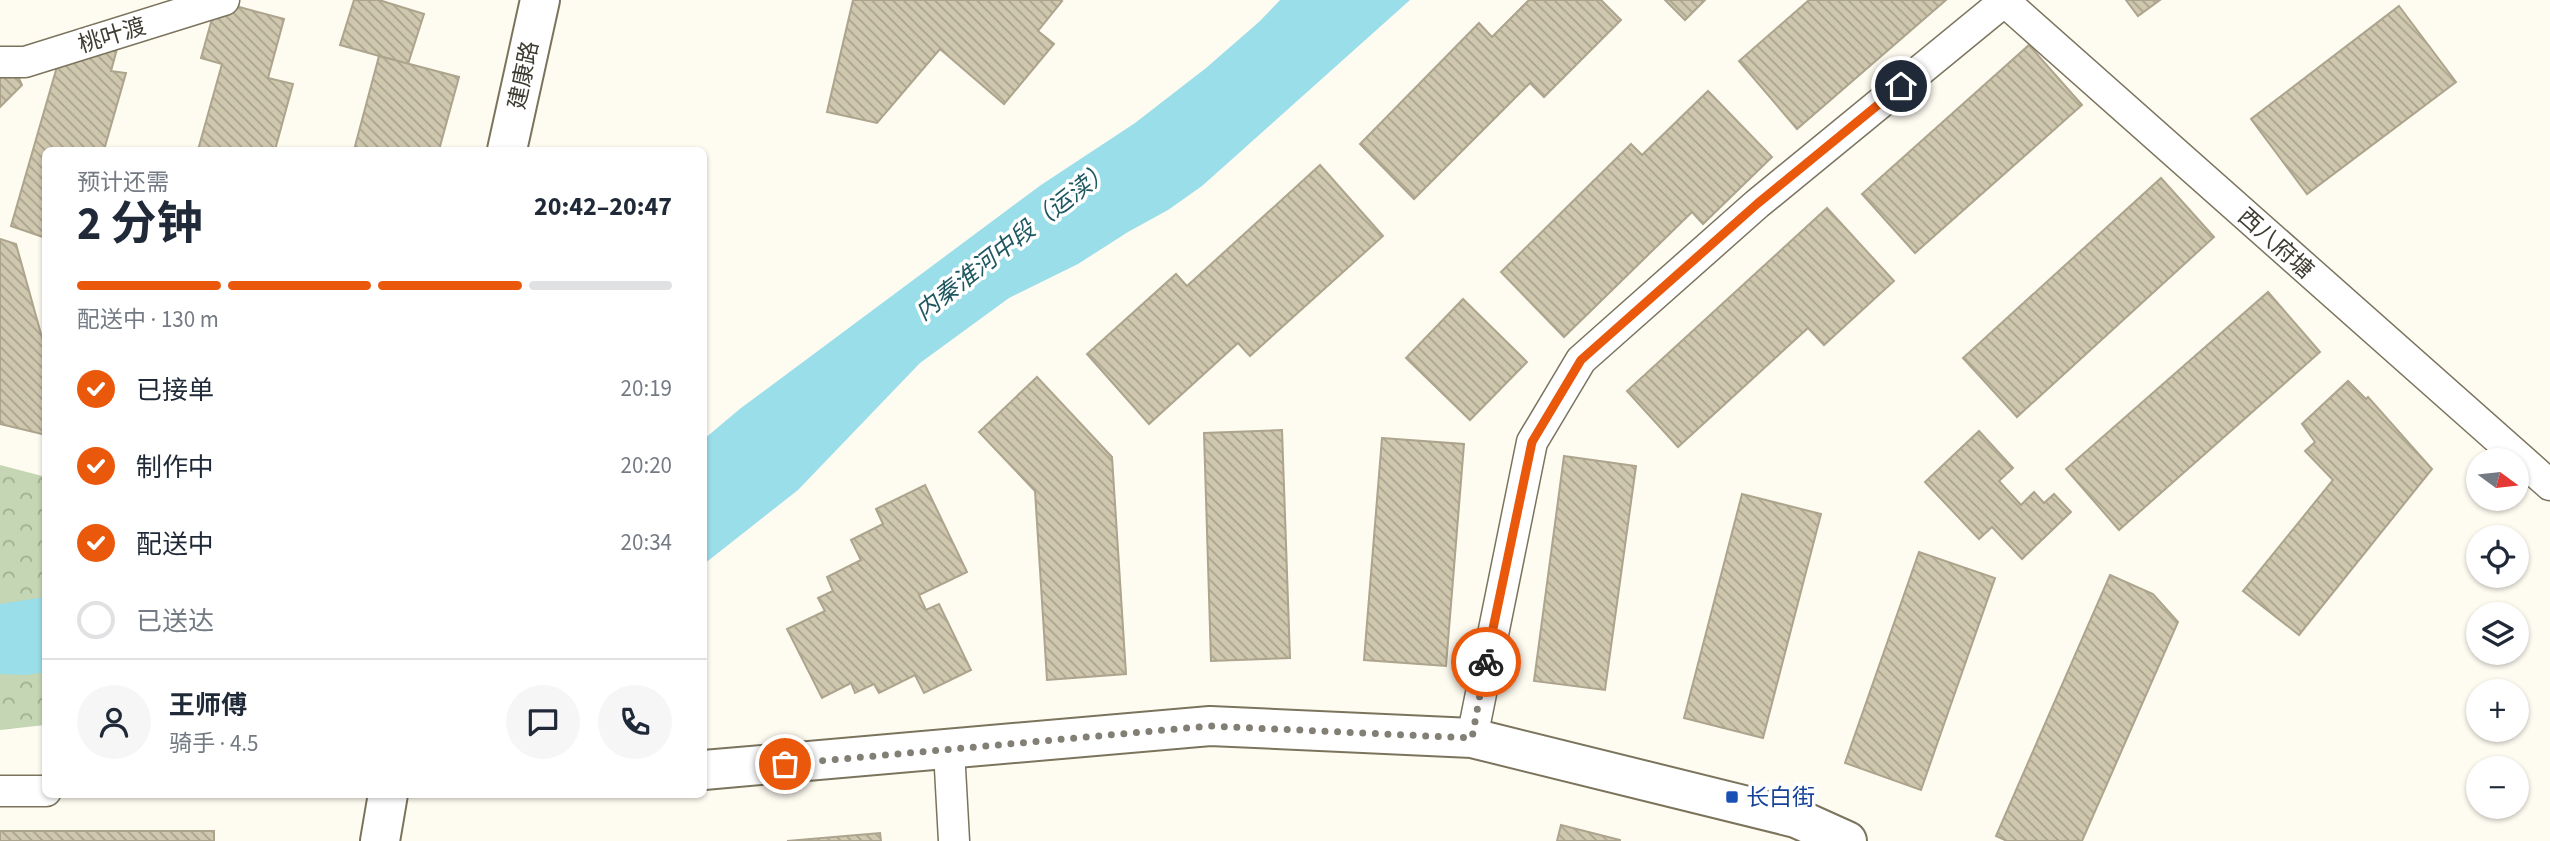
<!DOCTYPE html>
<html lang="zh">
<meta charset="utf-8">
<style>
body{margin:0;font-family:"Source Sans 3","Noto Sans SC",sans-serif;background:#f6f6f7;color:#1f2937;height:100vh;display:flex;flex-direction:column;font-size:26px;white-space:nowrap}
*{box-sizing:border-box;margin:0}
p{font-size:23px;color:#747a83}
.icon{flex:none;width:38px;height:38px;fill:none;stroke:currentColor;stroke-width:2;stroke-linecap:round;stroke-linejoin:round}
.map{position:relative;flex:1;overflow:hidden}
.sheet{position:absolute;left:42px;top:147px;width:665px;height:651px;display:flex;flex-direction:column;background:#fff;border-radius:10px;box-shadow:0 2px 5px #0004}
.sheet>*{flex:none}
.needle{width:46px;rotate:105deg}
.buttons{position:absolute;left:2466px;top:448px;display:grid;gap:14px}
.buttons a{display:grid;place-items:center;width:63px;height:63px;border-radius:50%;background:#fff;box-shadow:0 2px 5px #0004;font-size:35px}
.pin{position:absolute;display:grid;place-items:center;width:60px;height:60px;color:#fff;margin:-30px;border:4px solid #fff;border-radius:50%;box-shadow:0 2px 7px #0007}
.courier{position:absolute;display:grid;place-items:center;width:70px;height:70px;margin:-35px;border:5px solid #ea580c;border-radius:50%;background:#fff;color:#222;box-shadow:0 2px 9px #0007}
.overview em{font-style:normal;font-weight:700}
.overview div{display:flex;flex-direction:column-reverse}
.overview{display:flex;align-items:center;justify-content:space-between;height:119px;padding:0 35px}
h1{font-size:46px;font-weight:700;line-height:52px}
.bar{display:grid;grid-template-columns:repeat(4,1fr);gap:10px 7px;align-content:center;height:84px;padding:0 35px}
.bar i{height:9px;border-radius:5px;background:#e0e1e3}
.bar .selected{background:#ea580c}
.bar p{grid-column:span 4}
.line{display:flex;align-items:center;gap:18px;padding:0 35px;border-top:2px solid #e0e1e3}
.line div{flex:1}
.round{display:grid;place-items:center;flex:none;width:74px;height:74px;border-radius:37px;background:#f6f6f7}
ol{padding:0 35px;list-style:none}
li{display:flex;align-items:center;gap:21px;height:77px}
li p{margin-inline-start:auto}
li .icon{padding:7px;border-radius:50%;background:#ea580c;color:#fff;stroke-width:4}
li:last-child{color:#747a83}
li i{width:38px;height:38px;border:4px solid #e0e1e3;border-radius:50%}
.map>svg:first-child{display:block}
</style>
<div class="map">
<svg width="2550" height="841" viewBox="0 0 2550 841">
<defs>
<pattern id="park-crowns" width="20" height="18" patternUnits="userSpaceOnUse" patternTransform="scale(1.75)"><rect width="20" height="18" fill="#c4d6b3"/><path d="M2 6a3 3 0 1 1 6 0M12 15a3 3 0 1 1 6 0" fill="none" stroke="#a1af92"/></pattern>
<pattern id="building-back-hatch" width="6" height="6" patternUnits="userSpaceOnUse" patternTransform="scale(1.75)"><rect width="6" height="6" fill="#cfc7ae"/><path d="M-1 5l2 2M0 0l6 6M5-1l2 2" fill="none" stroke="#a9a38e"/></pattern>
</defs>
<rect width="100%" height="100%" fill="#fefbf1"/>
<path fill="url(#park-crowns)" d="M 0,465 L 46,477 L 45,725 L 0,730 Z"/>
<g fill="#9adeea">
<path d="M 1280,0 L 1410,0 L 1202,186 L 1168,210 L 1128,232 L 1078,264 L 1009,298 L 920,363 L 798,490 L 704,564 L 704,439 L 741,408 L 1041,185 L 1135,123 L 1206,68 L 1260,21 Z"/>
<path d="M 45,597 L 45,672 L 26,675 L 0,674 L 0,604 Z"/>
</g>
<g fill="url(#building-back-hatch)" stroke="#aca48c" stroke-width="2">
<path d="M 354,0 L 379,0 L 424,14 L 408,64 L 340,45 Z"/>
<path d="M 853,0 L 1060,0 L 1062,1 L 1038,31 L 1054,44 L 1004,104 L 940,49 L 877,123 L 827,112 Z"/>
<path d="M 1529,0 L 1601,0 L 1621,20 L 1544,97 L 1530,83 L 1414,199 L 1360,144 L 1479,23 L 1492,37 Z"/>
<path d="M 1665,0 L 1705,0 L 1685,20 Z"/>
<path d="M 1809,0 L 1946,0 L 1797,129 L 1739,61 Z"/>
<path d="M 2126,0 L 2160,0 L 2138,16 Z"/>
<path d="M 217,1 L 284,19 L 268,78 L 293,84 L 275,150 L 198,150 L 222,64 L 201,58 Z"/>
<path d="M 2399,6 L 2456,82 L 2307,194 L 2251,119 Z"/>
<path d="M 2029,45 L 2082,105 L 1915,253 L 1862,194 Z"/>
<path d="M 117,49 L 111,71 L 126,73 L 104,150 L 46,150 L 46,238 L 11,226 L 58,63 Z"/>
<path d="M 379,56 L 459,77 L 439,150 L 354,150 Z"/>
<path d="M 16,72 L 22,85 L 0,107 L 0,76 Z"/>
<path d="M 1708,91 L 1772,157 L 1703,224 L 1692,212 L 1564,337 L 1501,272 L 1631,144 L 1642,155 Z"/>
<path d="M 1320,165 L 1383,236 L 1250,356 L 1238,343 L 1149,424 L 1087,354 L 1176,274 L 1187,286 Z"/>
<path d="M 2161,178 L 2214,237 L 2017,417 L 1963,358 Z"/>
<path d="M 1827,208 L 1894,281 L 1824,345 L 1808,328 L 1678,447 L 1627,391 Z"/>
<path d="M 0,239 L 16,244 L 46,352 L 46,435 L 0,424 Z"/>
<path d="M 2268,292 L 2320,352 L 2119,530 L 2066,469 Z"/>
<path d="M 1463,299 L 1527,362 L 1470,420 L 1406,358 Z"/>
<path d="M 1037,377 L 1112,457 L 1126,674 L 1047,680 L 1035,491 L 979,432 Z"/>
<path d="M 2348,381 L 2366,399 L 2368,397 L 2432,469 L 2299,635 L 2243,591 L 2333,480 L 2305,451 L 2315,442 L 2302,424 Z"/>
<path d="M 1282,430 L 1290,658 L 1211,661 L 1204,433 Z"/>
<path d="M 1979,431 L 2013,468 L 1999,481 L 2021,505 L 2034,492 L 2044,503 L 2054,494 L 2071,512 L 2022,559 L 1992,527 L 1979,539 L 1925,482 Z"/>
<path d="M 1382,438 L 1464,444 L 1446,666 L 1364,660 Z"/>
<path d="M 1564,456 L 1636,466 L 1605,690 L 1534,681 Z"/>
<path d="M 925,485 L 967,572 L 919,595 L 926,610 L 939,604 L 971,670 L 924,693 L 915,675 L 879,693 L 874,684 L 855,693 L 851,683 L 822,698 L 787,629 L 825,611 L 818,598 L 833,591 L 827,577 L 861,560 L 851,540 L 883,524 L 876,509 Z"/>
<path d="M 1742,494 L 1821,514 L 1763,738 L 1684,718 Z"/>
<path d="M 1919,552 L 1995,578 L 1921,790 L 1845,763 Z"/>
<path d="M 2110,575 L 2153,594 L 2178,622 L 2082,841 L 2007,841 L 1996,836 Z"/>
<path d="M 1561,825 L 1620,840 L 1620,841 L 1557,841 Z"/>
<rect x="0" y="831" width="214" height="10"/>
<path d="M 880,833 L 881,841 L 787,841 Z"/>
</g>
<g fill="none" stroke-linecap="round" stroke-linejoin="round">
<g stroke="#7b745d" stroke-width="33">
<g id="street">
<path d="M 2003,0 L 2550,485"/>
<path d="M 0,62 L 25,62 L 224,0"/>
<path d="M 1472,738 L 1532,442 L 1581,360 L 1757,204 L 2006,0"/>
<path d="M 949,750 L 954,841"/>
<path d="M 0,791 L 46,791"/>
</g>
</g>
<g stroke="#7b745d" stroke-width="42">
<g id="secondary">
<path d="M 507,150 L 540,0"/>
<path d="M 704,770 L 1210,726 L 1472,738 L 1796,818 L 1847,841"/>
<path d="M 380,841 L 388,794"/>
</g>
</g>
<use href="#street" stroke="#fff" stroke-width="30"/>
<use href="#secondary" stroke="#fff" stroke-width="38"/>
</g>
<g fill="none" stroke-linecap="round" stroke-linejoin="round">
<path stroke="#827f75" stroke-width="7" stroke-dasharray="0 12.6" d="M 785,764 L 1210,726 L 1472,738 L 1486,662"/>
<path stroke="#ea580c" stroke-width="9" d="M 1486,662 L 1532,442 L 1581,360 L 1757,204 L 1901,86"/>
</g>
<rect fill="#1a4fb4" stroke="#fff" stroke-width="2.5" x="1725" y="790" width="14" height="14" rx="3.5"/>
<g text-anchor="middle" stroke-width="7" stroke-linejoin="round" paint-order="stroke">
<g font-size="23" fill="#3f3c32" stroke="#fff">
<text transform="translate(112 35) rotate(-17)" y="8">桃叶渡</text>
<text transform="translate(523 75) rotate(-78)" y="8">建康路</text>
<text transform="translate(2276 243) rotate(42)" y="8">西八府塘</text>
</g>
<g font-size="23" fill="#164399" stroke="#fff" text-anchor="start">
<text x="1746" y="805">长白街</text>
</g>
<g font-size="24" font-style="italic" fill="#1e5760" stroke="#fff">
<text transform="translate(1013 241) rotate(-38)" y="8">内秦淮河中段（运渎）</text>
</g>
</g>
</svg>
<div class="buttons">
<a><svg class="needle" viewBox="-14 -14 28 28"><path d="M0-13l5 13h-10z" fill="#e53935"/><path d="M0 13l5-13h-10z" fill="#747a83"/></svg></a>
<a><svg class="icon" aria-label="locate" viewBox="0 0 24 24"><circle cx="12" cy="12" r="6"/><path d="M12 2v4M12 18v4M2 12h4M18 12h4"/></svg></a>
<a><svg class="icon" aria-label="layers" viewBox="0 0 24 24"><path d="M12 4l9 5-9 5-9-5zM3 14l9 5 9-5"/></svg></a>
<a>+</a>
<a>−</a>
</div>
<div class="pin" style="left:785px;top:764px;background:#ea580c"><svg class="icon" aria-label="bag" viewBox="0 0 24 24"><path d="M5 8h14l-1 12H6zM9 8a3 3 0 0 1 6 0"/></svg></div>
<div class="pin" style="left:1901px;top:86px;background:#1f2937"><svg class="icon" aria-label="home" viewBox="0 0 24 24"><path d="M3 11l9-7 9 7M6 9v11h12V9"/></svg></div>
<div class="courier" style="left:1486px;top:662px"><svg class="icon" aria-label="bike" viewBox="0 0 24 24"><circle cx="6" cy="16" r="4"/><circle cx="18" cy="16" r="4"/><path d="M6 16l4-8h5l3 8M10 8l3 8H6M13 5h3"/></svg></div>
<section class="sheet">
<div class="overview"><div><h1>2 分钟</h1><p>预计还需</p></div><em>20:42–20:47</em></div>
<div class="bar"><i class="selected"></i><i class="selected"></i><i class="selected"></i><i></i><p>配送中 · 130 m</p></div>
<ol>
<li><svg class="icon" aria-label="check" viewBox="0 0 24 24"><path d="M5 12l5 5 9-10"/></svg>已接单<p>20:19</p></li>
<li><svg class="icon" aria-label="check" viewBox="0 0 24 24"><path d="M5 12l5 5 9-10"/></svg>制作中<p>20:20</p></li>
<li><svg class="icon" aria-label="check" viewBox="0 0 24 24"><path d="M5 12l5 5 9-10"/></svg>配送中<p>20:34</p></li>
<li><i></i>已送达</li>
</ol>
<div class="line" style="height:126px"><a class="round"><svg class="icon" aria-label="person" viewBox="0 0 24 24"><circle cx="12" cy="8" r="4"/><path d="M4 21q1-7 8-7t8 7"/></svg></a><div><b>王师傅</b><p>骑手 · 4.5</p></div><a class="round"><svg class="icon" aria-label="chat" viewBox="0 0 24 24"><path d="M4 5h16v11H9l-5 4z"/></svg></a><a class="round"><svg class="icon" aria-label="phone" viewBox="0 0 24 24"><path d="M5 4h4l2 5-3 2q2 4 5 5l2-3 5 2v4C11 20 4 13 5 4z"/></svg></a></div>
</section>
</div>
